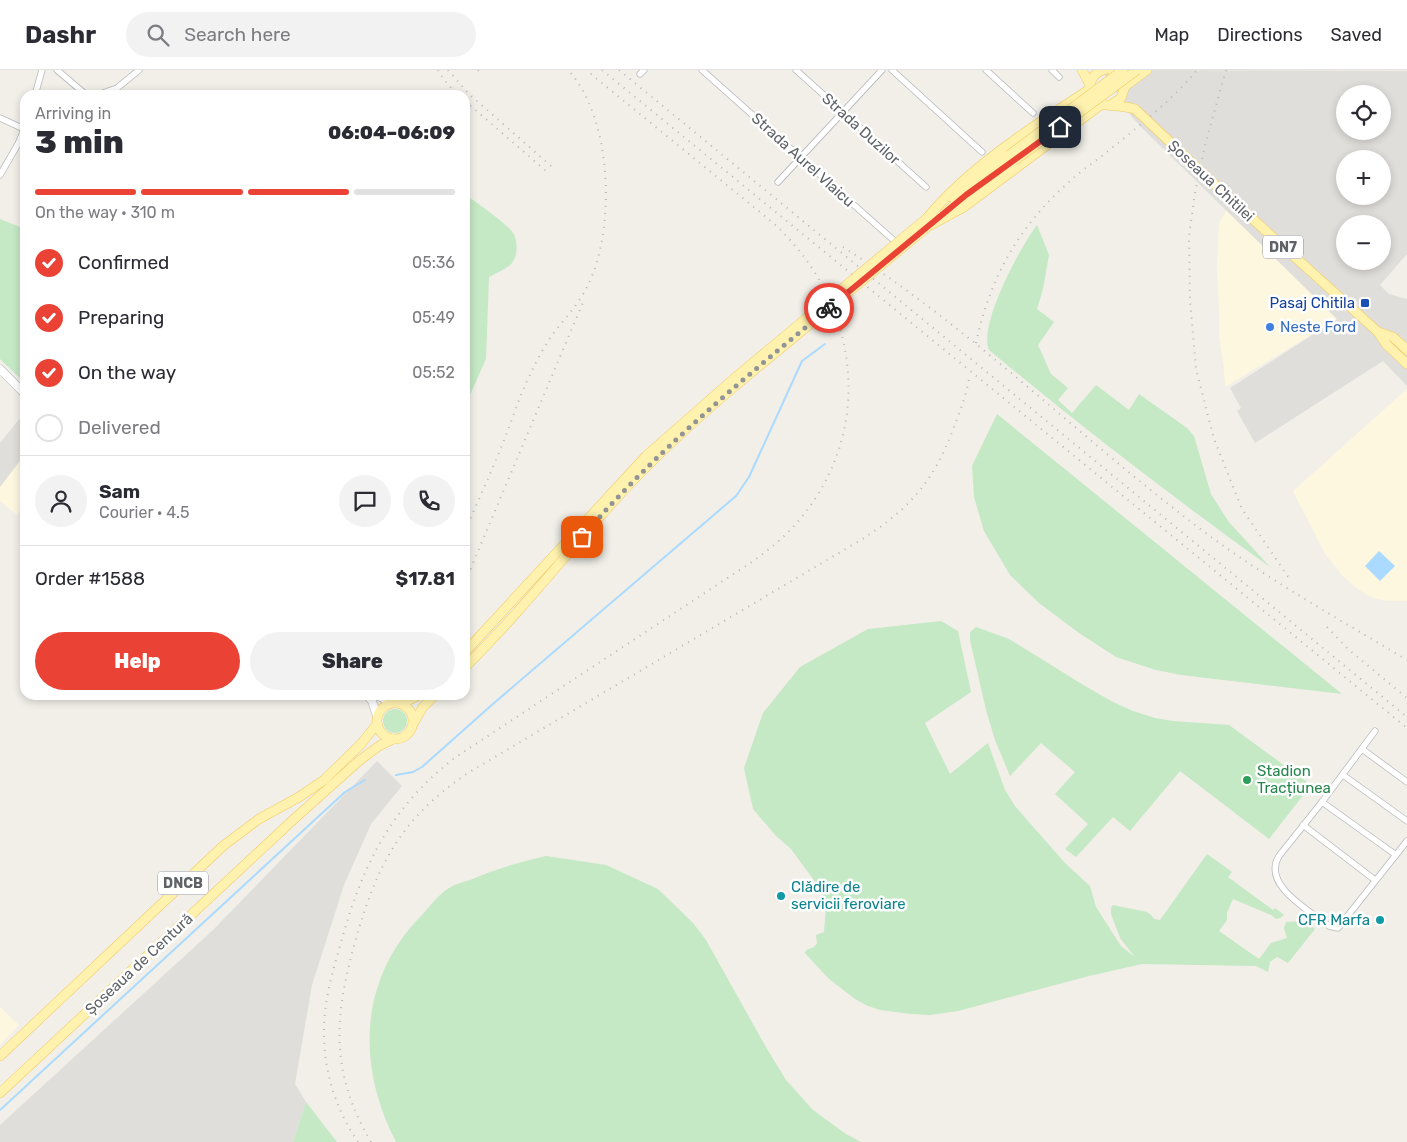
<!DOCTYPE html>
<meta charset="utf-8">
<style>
body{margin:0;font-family:Rubik,sans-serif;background:#f2f2f3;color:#2b2b33;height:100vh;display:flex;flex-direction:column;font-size:19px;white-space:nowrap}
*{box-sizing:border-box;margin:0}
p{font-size:16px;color:#7c7c81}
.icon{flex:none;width:28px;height:28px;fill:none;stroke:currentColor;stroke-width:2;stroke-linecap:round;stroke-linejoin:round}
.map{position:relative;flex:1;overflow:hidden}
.sheet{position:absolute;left:20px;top:20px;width:450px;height:610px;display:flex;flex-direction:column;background:#fff;border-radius:15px;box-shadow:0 2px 8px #0003}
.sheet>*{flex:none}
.fabs{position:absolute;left:1336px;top:15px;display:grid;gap:10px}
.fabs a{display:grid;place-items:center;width:55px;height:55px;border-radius:50%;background:#fff;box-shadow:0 2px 8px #0003;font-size:25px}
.pin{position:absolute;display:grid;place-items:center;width:42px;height:42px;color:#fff;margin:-21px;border-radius:10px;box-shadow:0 2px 8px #0006}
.courier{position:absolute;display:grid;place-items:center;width:50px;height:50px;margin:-25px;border:4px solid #ea4335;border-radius:50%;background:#fff;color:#222;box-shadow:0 1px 6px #0007}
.overview em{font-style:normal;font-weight:800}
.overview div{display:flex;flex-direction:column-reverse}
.overview{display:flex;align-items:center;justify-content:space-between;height:85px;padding:0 15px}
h1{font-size:32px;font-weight:800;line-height:38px}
.bar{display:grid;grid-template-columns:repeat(4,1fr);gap:8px 5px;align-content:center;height:60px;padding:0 15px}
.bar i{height:6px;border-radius:4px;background:#e1e1e2}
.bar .selected{background:#ea4335}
.bar p{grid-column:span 4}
.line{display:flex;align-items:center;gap:12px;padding:0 15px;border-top:1px solid #e1e1e2}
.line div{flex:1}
.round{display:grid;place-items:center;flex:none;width:52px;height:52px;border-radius:26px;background:#f2f2f3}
ol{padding:0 15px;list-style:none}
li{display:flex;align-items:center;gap:15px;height:55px}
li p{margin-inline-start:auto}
li .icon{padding:5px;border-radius:50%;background:#ea4335;color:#fff;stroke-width:4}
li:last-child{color:#7c7c81}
li i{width:28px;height:28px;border:2px solid #e1e1e2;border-radius:50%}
.primary-button{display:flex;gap:10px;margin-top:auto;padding:10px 15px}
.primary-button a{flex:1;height:58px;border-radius:30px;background:#ea4335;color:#fff;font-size:20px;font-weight:800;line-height:58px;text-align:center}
.primary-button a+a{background:#f2f2f3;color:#2b2b33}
header{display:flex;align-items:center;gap:30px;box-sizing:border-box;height:70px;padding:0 25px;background:#fff;border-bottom:1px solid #e1e1e2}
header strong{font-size:24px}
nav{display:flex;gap:28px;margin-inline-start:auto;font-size:18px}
.search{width:350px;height:45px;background:#f2f2f3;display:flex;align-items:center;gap:12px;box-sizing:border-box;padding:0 18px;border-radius:28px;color:#7c7c81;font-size:19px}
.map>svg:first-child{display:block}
</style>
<header>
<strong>Dashr</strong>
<div class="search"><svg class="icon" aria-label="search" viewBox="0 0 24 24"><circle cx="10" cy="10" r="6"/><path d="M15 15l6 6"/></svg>Search here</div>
<nav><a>Map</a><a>Directions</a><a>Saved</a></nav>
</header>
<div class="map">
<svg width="1407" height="1072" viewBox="0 0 1407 1072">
<rect width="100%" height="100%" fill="#f1efe8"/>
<g fill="#fef7e0">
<path d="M 1227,140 L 1337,249 L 1225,317 L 1224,298 L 1219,265 L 1219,241 L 1217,197 L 1219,152 Z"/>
<path d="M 1407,319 L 1407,531 L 1386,531 L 1370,527 L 1355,517 L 1341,504 L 1325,484 L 1293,421 Z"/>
<path d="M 25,384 L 25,435 L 17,445 L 0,431 L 0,417 Z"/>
<path d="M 0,937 L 19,955 L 0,975 Z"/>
</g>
<g fill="#e0deda" fill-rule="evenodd">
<path d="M 1099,0 L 1407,1 L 1407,184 L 1380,215 L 1389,224 L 1407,229 L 1407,316 L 1383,291 L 1255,373 L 1237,341 L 1241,338 L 1230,318 L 1337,249 L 1142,58 L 1131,46 L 1107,8 ZM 1345,24 L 1382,24 L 1382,61 L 1345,61 ZM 1345,89 L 1382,89 L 1382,126 L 1345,126 ZM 1345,154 L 1382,154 L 1382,191 L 1345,191 Z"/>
<path d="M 25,342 L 25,384 L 0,417 L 0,373 Z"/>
<path d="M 377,691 L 402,716 L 371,754 L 344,815 L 312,915 L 295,1014 L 306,1032 L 293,1072 L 0,1072 L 0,1055 L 213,860 Z"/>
</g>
<g fill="#c5e8c5">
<path d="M 465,124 C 474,131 509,155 513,163 C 518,171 518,185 512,193 C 507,199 496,203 489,207 L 486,289 L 465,336 Z"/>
<path d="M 0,149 L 25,159 L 25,313 L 0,289 Z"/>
<path d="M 1037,155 L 1049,185 L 1043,219 L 1037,239 L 1054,252 L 1038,275 L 1051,304 L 1068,318 L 1058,330 L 1072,343 L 1096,315 L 1129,340 L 1139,324 L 1187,358 L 1194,366 L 1211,424 L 1228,451 L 1270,497 C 1174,428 1080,356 989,280 C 978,255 1021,176 1037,155 Z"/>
<path d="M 997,344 L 1342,624 L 1181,605 L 1156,600 L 1116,587 L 1079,563 L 1039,533 L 1010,505 L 984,461 L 974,427 L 972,396 Z"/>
<path d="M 941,551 L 958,561 L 971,622 L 925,653 L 950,704 L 988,673 L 1005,720 L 1015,736 L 1065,793 L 1090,816 L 1096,837 L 1121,876 L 1135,887 L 1120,868 L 1111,844 L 1111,838 L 1113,835 L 1147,842 L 1151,845 L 1154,849 L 1160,850 L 1207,784 L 1232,802 L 1228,807 L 1273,840 L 1275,838 L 1284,845 L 1280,848 L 1276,849 L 1271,845 L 1233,829 L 1227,843 L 1227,850 L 1219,861 L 1259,889 L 1271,873 L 1287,868 L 1284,858 L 1286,852 L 1304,851 L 1315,859 L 1288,893 L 1277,887 L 1270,892 L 1268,902 L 1256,896 L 1142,894 L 1089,906 L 958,941 L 930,945 L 911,944 L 880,940 L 868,936 L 855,929 L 828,908 L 805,883 L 806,880 L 814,877 L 817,873 L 816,865 L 824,862 L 826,838 L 821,820 L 791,779 L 776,766 L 753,739 L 744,698 L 763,643 L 800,597 L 868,559 Z"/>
<path d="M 976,557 L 1009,569 L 1085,616 L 1113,632 L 1133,641 L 1155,648 L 1173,651 L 1229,655 L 1311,715 L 1269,769 L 1180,701 L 1130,761 L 1113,747 L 1076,787 L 1065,779 L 1088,754 L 1055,724 L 1075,702 L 1041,673 L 1010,706 L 995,670 L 986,640 L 970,570 L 970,562 Z"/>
<circle cx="395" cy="651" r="12"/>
<path d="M 546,786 L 606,795 L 658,819 L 693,853 L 706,870 L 767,979 L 786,1010 L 813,1040 L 846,1064 L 861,1072 L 396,1072 C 356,995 359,908 422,845 C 430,836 439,824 449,818 C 455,814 463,812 470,810 C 495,799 520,792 546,786 Z"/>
<path d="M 306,1032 L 337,1072 L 293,1072 Z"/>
</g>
<path fill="#aadaff" d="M 1379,481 L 1395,496 L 1380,511 L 1365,496 Z"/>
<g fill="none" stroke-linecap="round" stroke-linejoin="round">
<g stroke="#aadaff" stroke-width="2">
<path d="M 396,705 L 413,702 L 422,697 L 494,633 L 736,426 L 749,407 L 802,291 L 825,274"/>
<path d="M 0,1040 L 345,722 L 365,710"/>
</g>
<g stroke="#b5b8bc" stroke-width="7">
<g id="minor">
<path d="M 57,0 L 84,23 L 90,25"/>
<path d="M 702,0 L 899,175"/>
<path d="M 796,0 L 926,117"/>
<path d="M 892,0 L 982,82"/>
<path d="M 986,0 L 1033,43"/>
<path d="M 1052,0 L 1059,7"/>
<path d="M 640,4 L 644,0"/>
<path d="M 35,25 L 42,0"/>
<path d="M 97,25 L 117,18 L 139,0"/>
<path d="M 0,48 L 24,59"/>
<path d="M 0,105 L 18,74 L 25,57"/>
<path d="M 778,112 L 882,0"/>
<path d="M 1375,661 L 1322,732 L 1279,786 C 1261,815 1310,841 1329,856 L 1338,858 L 1407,771"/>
<path d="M 1362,679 L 1407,712"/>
<path d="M 1343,705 L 1407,751"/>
<path d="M 1322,732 L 1396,785"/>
<path d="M 1303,755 L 1375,810"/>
</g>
</g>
<g stroke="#b5b8bc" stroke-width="9">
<g id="tertiary">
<path d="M 0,299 L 25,324"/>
<path d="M 367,625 L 372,631 L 377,646"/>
<path d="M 376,625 L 393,633"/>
</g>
</g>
<g stroke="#f2c960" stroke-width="10">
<g id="primary">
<path d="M 1082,0 L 1090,15"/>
<path d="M 1111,0 L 1120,5 L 1125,16 L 1121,28 L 1112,34"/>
<path d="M 1125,16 L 1147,0"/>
<path d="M 1091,23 C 1088,12 1093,3 1104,0"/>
<path d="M 1098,33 C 1108,37 1123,35 1135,39"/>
<path d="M 1225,124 L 1378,262 L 1386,274 L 1407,294"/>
<path d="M 951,127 L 1009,85"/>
<path d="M 945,143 L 966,125 L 1014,91"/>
<path d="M 927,148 C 969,97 1035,55 1090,19"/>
<path d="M 927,157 L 964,137 L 1102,34"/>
<path d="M 903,168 L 932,144"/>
<path d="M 908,173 L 931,154"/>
<path d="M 1378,262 L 1393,267 L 1407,280"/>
<path d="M 465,582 L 646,386 L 737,306"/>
<path d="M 465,597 C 515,548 558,494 604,442 C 646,394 693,351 741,311"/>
<path d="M 396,633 L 409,630 L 419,625"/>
<circle cx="395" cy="651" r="18"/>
<path d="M 413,654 L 423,637 L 435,625"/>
<path d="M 0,986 L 223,776 L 259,749 L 299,727 L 324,710 L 361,674 L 377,654"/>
<path d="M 0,1023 L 294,749 L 360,690 L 379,676 L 393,669"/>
</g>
</g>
<use href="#minor" stroke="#fff" stroke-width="5.5"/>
<use href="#tertiary" stroke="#fff" stroke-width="8"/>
<use href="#primary" stroke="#fff2af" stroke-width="9"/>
<g stroke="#b6b7b8" stroke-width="2" stroke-dasharray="1 6" stroke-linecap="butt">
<path d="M 438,0 L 444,10 L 458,25"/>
<path d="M 448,0 L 469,24 L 551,96"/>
<path d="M 478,0 L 482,5"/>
<path d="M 602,0 L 1407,658"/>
<path d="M 619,0 L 1407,647"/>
<path d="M 1226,0 L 1205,75 L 1195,123 L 1189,166 L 1190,230 L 1196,299 L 1214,369 L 1242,439 L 1291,511"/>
<path d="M 465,31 L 546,101"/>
<path d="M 843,177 C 971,258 1079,367 1199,458 C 1265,508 1337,548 1407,590"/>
<path d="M 976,273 C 990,208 1018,157 1069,112 C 1083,99 1099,89 1113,77 C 1142,54 1174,28 1197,0"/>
<path d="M 465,461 C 478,431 492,401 504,370 C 513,348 520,324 531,303 C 538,288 546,273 556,260 C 567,246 579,233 587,217 C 616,161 613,48 568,0"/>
<path d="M 465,512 L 584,230"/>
<path d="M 1327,557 L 1348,579 L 1407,628"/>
<path d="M 358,1072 C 329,1030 318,978 327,928 C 330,910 335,894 340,876 C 361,798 390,737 456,687 L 732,505 C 759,488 785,469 804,444 C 877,352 856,227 772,152 L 586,0"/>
<path d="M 371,1072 C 330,1002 334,948 355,872 C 377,795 400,749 468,703 L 854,474 C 906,443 933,414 954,357 C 960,341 966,326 969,309"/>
</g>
<g stroke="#f2c960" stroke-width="10" stroke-linecap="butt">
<g id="primary-bridge">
<path d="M 1135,39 L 1225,124"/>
<path d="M 1009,85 L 1123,0"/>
<path d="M 1014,91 L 1137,0"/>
<path d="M 737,306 L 903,168"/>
<path d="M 741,311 L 908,173"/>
</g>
</g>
<use href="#primary-bridge" stroke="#fff2af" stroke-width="9"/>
</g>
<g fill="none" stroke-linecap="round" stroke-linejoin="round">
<path stroke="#929495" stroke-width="5" stroke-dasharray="0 9" d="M 582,467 C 656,381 742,310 829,238"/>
<path stroke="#ea4335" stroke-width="6" d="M 829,238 L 966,125 L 1060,57"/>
</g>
<rect fill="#1a4fb4" stroke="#fff" stroke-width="2" x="1360" y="228" width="10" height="10" rx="2.5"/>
<circle fill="#3f7fe0" stroke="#fff" stroke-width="2" cx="1270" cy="257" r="5"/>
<circle fill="#2e9e5b" stroke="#fff" stroke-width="2" cx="1247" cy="710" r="5"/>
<g fill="#0f9aa8" stroke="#fff" stroke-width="2">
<circle cx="781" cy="826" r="5"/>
<circle cx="1380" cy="850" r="5"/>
</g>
<g text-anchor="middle" stroke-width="5" stroke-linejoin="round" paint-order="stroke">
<g fill="#fff" stroke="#8f9295" stroke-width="1">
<rect x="1263" y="165.5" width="40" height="23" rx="4"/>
<rect x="158" y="801.5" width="50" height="23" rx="4"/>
</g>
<g font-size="14" font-weight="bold" fill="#5f6368">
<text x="1283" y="182">DN7</text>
<text x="183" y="818">DNCB</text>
</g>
<g font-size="15" fill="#5f6368" stroke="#fff">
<text transform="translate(861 59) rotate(42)" y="5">Strada Duzilor</text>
<text transform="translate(803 90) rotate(42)" y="5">Strada Aurel Vlaicu</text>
<text transform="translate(1211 111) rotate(43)" y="5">Șoseaua Chitilei</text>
<text transform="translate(139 894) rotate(-43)" y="5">Șoseaua de Centură</text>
</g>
<g font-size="15" fill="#164399" stroke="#fff" text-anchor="end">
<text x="1355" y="238">Pasaj Chitila</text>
</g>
<g font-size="15" fill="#366cbe" stroke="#fff" text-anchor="start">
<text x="1280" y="262">Neste Ford</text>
</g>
<g font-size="15" fill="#27864d" stroke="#fff" text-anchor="start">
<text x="1257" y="706">Stadion<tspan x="1257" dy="17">Tracțiunea</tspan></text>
</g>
<g font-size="15" fill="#0d838f" stroke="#fff" text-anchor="start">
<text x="791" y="822">Clădire de<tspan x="791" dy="17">servicii feroviare</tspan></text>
<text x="1370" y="855" text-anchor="end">CFR Marfa</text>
</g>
</g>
</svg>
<div class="fabs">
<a><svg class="icon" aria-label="locate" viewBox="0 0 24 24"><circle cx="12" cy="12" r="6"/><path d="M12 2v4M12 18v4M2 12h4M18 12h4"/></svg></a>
<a>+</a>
<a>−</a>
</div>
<div class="pin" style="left:582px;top:467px;background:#ea580c"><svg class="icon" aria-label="bag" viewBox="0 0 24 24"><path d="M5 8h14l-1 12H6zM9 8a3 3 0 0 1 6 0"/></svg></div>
<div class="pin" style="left:1060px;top:57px;background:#1f2937"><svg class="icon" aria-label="home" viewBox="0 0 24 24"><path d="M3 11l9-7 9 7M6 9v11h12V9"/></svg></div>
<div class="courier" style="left:829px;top:238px"><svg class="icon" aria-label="bike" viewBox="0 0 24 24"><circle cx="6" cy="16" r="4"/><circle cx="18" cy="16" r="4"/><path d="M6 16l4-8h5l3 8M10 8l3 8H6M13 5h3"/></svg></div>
<section class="sheet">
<div class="overview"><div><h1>3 min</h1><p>Arriving in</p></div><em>06:04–06:09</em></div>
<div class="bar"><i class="selected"></i><i class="selected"></i><i class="selected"></i><i></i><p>On the way · 310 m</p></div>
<ol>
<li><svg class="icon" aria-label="check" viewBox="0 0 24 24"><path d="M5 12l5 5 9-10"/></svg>Confirmed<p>05:36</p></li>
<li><svg class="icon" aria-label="check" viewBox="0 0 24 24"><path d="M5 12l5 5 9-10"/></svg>Preparing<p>05:49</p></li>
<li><svg class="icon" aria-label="check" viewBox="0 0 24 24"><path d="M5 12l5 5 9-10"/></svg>On the way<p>05:52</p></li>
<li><i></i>Delivered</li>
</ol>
<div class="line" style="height:90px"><a class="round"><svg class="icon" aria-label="person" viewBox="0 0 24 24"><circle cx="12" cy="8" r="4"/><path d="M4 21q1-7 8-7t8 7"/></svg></a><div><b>Sam</b><p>Courier · 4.5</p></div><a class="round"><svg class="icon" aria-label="chat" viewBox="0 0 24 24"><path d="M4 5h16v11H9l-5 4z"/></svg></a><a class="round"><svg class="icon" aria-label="phone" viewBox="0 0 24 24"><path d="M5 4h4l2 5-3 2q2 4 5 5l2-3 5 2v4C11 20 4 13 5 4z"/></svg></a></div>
<div class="line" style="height:65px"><div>Order #1588</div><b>$17.81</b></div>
<div class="primary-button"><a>Help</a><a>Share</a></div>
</section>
</div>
